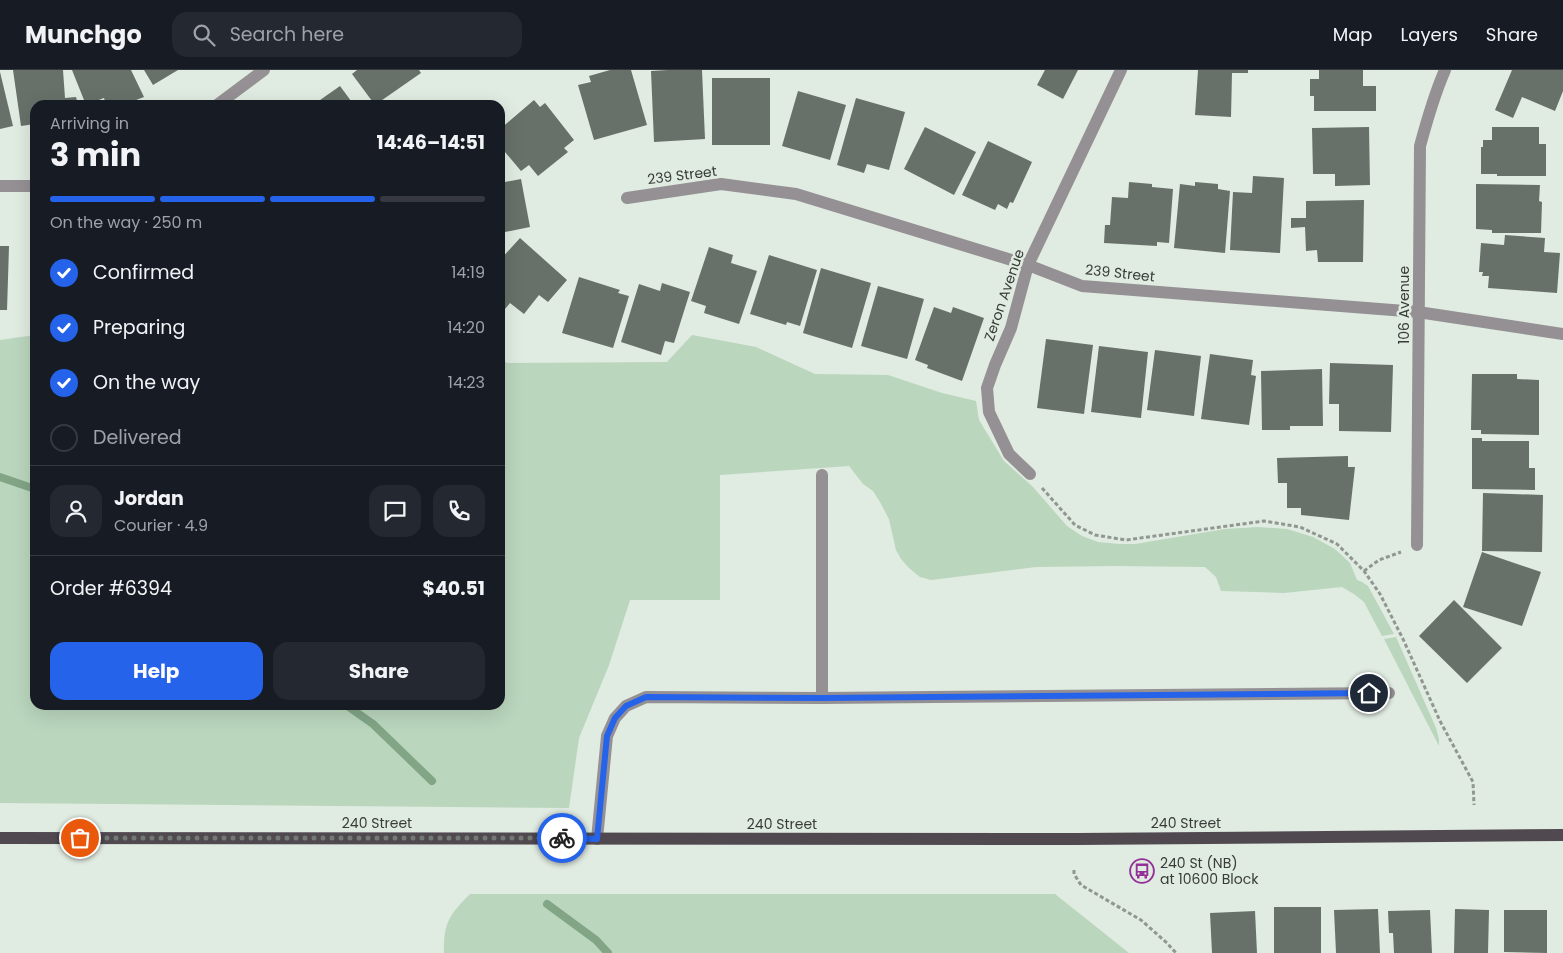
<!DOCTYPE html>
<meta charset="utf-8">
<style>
body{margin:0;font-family:Poppins,sans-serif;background:#242831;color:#f1f3f6;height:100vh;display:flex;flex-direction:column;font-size:19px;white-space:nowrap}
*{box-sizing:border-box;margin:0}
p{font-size:16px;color:#9ea1a6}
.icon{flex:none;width:28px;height:28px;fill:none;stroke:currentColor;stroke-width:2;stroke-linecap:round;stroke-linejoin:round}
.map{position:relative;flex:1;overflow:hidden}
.sheet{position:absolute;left:30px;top:30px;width:475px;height:610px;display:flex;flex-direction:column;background:#171b24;border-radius:15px;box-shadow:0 5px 20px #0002}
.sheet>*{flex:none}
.pin{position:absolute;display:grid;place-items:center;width:42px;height:42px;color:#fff;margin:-21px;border:2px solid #fff;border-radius:50%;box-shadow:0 1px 5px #0007}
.courier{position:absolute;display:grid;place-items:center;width:50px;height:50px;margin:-25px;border:4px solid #2563eb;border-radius:50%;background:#fff;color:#222;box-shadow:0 1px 6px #0007}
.summary em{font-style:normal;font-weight:700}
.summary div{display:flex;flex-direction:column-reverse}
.summary{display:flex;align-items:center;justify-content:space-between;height:85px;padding:0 20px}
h1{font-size:32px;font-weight:700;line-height:38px}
.bar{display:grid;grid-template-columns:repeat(4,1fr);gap:8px 5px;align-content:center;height:60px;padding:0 20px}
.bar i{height:6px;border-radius:4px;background:#363941}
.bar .on{background:#2563eb}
.bar p{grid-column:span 4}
.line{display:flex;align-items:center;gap:12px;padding:0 20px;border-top:1px solid #363941}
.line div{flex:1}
.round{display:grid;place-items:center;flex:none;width:52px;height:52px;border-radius:15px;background:#242831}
ol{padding:0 20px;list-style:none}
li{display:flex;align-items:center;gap:15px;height:55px}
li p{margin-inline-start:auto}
li .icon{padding:5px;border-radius:50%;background:#2563eb;color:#fff;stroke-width:4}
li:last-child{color:#9ea1a6}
li i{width:28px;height:28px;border:2px solid #363941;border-radius:50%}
.button{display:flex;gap:10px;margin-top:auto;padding:10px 20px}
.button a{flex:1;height:58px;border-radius:15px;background:#2563eb;color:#fff;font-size:20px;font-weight:700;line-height:58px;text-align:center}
.button a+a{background:#242831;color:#f1f3f6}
header{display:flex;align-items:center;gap:30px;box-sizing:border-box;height:70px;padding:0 25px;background:#171b24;border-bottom:1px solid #363941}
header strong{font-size:24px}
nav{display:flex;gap:28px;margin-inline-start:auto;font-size:18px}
.search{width:350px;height:45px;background:#242831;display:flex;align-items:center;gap:12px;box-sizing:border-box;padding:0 18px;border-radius:15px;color:#9ea1a6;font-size:19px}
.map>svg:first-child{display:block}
</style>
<header>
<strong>Munchgo</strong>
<div class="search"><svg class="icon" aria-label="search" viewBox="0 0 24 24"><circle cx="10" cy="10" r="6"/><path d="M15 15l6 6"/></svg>Search here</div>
<nav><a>Map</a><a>Layers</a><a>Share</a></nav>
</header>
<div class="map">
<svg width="1563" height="883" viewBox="0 0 1563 883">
<rect width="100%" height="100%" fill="#e0ebe1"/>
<g fill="#bad6bd">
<path d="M 35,265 L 35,635 L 500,635 L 500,287 L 507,293 L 667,292 L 692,265 L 756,277 L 815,304 L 888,305 L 942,323 L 976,331 L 979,350 L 1004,391 L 1033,417 L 1067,456 L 1082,466 L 1098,472 L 1119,474 L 1135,474 L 1225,459 L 1258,457 L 1287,459 L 1313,467 L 1335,479 L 1350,493 L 1357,510 L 1362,512 L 1368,516 L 1394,564 L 1382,566 L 1364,532 L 1354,524 L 1342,517 L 1284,523 L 1221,521 L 1216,507 L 1205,497 L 1116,496 L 1036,497 L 931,510 L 920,507 L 909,498 L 901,489 L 896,480 L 889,449 L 880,432 L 873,421 L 863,414 L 849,396 L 720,405 L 720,530 L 630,530 L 609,595 L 579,668 L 569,738 L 0,733 L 0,270 Z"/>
<path d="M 1396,567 L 1436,658 L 1439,669 L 1439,676 L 1384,569 Z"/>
<path d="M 470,824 L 1055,824 L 1129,883 L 444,883 C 443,853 450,844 470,824 Z"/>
</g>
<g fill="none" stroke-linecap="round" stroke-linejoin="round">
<g stroke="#82a586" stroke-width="8">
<path d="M 0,407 L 35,419"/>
<path d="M 346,635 L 373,654 L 432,711"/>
<path d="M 547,834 L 596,870 L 608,883"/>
</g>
</g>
<g fill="#687169">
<path d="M 13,0 L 63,0 L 65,28 L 76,27 L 78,35 L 35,35 L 35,54 L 21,56 Z"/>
<path d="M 72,0 L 131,0 L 144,27 L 123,35 L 106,35 L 104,28 L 86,35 Z"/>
<path d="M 144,0 L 178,0 L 153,15 Z"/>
<path d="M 357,0 L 419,0 L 421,3 L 375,35 L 352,4 Z"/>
<path d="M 610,0 L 631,0 L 647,55 L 594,70 L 578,15 L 591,12 L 589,6 Z"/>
<path d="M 668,0 L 702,0 L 705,69 L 654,72 L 651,1 Z"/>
<path d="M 1045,0 L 1078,0 L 1063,29 L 1037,15 Z"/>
<path d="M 1198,0 L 1248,0 L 1248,3 L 1232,3 L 1231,47 L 1195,45 Z"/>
<path d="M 1319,0 L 1363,0 L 1363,16 L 1376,16 L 1376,41 L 1314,41 L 1314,26 L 1310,26 L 1310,9 L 1319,9 Z"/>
<path d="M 1512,0 L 1563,0 L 1563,21 L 1555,41 L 1522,27 L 1513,48 L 1495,40 Z"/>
<path d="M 0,2 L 13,56 L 0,59 Z"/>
<rect x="712" y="8" width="58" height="67"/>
<path d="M 340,16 L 354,35 L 313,35 Z"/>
<path d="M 798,21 L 846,35 L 830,90 L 782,76 Z"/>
<path d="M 856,28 L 905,42 L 889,100 L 867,94 L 864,103 L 837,95 Z"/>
<path d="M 534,30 L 540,37 L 545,33 L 574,70 L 564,78 L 568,82 L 538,106 L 529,95 L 521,101 L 500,76 L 500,59 Z"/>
<path d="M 925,57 L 976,82 L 954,125 L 904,99 Z"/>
<path d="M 1369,57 L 1370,115 L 1335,116 L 1335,104 L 1313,104 L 1312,58 Z"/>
<path d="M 1492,57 L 1539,57 L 1539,74 L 1546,74 L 1546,106 L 1497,106 L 1497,104 L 1481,104 L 1481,77 L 1483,77 L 1483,70 L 1492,70 Z"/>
<path d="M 988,71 L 1032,92 L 1013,133 L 1010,132 L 1007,139 L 998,134 L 995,140 L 962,125 Z"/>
<path d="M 1253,106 L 1284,108 L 1280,183 L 1230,180 L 1233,122 L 1252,123 Z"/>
<path d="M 521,109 L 530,157 L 500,163 L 500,113 Z"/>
<path d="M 1129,112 L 1152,114 L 1152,117 L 1173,119 L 1169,173 L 1157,172 L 1157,176 L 1104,173 L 1105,155 L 1110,155 L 1112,127 L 1128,128 Z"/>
<path d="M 1195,112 L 1218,114 L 1218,119 L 1230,121 L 1225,183 L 1174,178 L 1180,114 L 1195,116 Z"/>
<path d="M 1476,114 L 1540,115 L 1539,131 L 1542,132 L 1541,163 L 1492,163 L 1492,160 L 1476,159 Z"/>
<path d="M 1364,130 L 1363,192 L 1318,192 L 1317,180 L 1306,181 L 1305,157 L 1291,158 L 1291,148 L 1306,148 L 1306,131 Z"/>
<path d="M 1505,165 L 1545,168 L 1544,182 L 1560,183 L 1557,223 L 1488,218 L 1489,206 L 1482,206 L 1483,202 L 1479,202 L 1481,173 L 1504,175 Z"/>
<path d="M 520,168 L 567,210 L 548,232 L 539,225 L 524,244 L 510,233 L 500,245 L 500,190 Z"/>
<path d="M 0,176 L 9,176 L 7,240 L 0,240 Z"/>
<path d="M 709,177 L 733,185 L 731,193 L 757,201 L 739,254 L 704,243 L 706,236 L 691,231 Z"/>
<path d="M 769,185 L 817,200 L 800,256 L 787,252 L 786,255 L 750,244 Z"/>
<path d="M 821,198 L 871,213 L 852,278 L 803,263 Z"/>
<path d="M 579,207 L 620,220 L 618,223 L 629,226 L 613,278 L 562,263 Z"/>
<path d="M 662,213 L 690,222 L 674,273 L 665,271 L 661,285 L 621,272 L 639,214 L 660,221 Z"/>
<path d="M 878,216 L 924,229 L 907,289 L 861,276 Z"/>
<path d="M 934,237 L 951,243 L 953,237 L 984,248 L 962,311 L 927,298 L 928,295 L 915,290 Z"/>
<path d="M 1046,269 L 1093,275 L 1084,344 L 1037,338 Z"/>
<path d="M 1099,276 L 1148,282 L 1141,348 L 1091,342 Z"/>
<path d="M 1155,280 L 1201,286 L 1194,346 L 1147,340 Z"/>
<path d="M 1210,284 L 1253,290 L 1251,305 L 1256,306 L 1249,355 L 1201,349 Z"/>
<path d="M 1330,293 L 1393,295 L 1391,362 L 1339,361 L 1339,334 L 1329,334 Z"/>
<path d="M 1322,299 L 1323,356 L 1290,356 L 1290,360 L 1262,360 L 1261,301 Z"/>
<path d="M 1472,304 L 1517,304 L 1517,309 L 1539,310 L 1539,365 L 1481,364 L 1481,360 L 1471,360 Z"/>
<path d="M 1472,368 L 1482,368 L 1482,371 L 1529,371 L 1529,398 L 1535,398 L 1535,420 L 1472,419 Z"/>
<path d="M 1348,386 L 1348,397 L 1355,397 L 1349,450 L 1301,445 L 1301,438 L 1287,438 L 1287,413 L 1278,413 L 1277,388 Z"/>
<path d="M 1483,423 L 1543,425 L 1542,482 L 1482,481 Z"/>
<path d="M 1482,482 L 1541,502 L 1522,556 L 1463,537 Z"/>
<path d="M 1454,530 L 1502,578 L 1467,613 L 1419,566 Z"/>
<rect x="1274" y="837" width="47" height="46"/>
<path d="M 1378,839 L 1380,883 L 1336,883 L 1334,840 Z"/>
<path d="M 1455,839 L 1489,840 L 1488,883 L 1454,883 Z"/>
<path d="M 1430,840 L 1432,883 L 1394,883 L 1393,863 L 1389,863 L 1388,841 Z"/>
<path d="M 1504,840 L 1547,840 L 1547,883 L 1504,882 Z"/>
<path d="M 1255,841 L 1257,883 L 1212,883 L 1210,843 Z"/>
</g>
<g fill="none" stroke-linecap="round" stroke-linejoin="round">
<g stroke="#909790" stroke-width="3" stroke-dasharray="4 2.5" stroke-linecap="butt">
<path d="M 1042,418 L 1075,455 L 1095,465 L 1126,470 L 1264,451 L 1300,457 L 1337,474 L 1364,501 L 1380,524 L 1403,569 L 1440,651 L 1473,712 L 1474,735"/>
<path d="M 1364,501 L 1379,490 L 1401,482"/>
<path d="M 1074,800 L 1074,804 L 1081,815 L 1141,850 L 1167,873 L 1176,883"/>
</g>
<g stroke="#949094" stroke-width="12">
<path d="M 217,35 L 264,0"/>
<path d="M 0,116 L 35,116"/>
<path d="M 627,128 L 721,114 L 796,124 L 1028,195 L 1082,216 L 1418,242 L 1563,264"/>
<path d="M 1030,404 L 1009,384 L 989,342 L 987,318 L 995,295 L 1011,258 L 1028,195 L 1121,0"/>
<path d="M 822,405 L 822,628"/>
<path d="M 1417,475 L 1420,76 C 1427,50 1434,25 1445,0"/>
<path d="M 597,769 L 607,666 L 615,648 L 626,636 L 646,627 L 822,628 L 1389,623"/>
</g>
<path stroke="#504950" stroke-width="12" d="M 0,768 L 1076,769 L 1563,765"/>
</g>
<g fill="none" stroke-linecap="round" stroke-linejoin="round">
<path stroke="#737973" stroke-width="5" stroke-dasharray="0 9" d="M 80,768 L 562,768"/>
<path stroke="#2563eb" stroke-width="6" d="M 562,768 L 597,769 L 607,666 L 615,648 L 626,636 L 646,627 L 822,628 L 1369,623"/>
</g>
<defs>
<g id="bus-ring" transform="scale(1.25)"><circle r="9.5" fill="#e0ebe1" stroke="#933198" stroke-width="1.5"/><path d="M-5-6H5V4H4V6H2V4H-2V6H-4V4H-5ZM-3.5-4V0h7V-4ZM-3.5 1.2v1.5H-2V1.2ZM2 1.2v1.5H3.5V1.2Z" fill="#933198"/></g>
</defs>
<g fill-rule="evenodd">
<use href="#bus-ring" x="1142" y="801"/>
</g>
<g text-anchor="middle" stroke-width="5" stroke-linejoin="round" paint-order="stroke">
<g font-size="14" fill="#383c38" stroke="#e0ebe1">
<text transform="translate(682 105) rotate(-7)" y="5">239 Street</text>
<text transform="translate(1120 203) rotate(6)" y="5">239 Street</text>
<text transform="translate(1004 225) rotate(-71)" y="5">Zeron Avenue</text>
<text transform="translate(1404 235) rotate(-90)" y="5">106 Avenue</text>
<text x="377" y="758">240 Street</text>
<text x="1186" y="758">240 Street</text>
<text x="782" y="759">240 Street</text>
</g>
<g font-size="14" fill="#383c38" stroke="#e0ebe1" text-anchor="start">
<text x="1160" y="798">240 St (NB)<tspan x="1160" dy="16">at 10600 Block</tspan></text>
</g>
</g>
</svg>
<div class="pin" style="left:80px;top:768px;background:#ea580c"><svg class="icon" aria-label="bag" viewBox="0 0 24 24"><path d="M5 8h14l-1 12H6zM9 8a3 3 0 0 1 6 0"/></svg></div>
<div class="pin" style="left:1369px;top:623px;background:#1f2937"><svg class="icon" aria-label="home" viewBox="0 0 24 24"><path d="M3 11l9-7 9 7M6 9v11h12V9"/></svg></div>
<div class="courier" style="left:562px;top:768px"><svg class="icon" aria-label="bike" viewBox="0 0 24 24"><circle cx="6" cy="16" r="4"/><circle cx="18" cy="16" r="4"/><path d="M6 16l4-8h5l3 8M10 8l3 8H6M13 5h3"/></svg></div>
<section class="sheet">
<div class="summary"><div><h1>3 min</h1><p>Arriving in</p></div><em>14:46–14:51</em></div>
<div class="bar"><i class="on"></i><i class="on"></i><i class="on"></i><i></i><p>On the way · 250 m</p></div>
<ol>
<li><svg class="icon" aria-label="check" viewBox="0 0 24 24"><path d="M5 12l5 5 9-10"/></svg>Confirmed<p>14:19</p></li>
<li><svg class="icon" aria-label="check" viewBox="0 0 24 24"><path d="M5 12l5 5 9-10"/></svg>Preparing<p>14:20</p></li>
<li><svg class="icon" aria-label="check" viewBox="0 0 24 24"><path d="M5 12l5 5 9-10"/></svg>On the way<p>14:23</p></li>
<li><i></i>Delivered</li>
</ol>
<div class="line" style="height:90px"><a class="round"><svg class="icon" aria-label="person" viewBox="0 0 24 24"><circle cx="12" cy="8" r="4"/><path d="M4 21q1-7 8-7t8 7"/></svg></a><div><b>Jordan</b><p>Courier · 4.9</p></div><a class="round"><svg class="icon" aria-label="chat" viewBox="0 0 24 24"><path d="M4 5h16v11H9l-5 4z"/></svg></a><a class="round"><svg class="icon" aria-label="phone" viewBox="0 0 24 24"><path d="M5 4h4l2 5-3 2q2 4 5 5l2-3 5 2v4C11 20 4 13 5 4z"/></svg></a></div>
<div class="line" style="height:65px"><div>Order #6394</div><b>$40.51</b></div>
<div class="button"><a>Help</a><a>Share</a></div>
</section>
</div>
